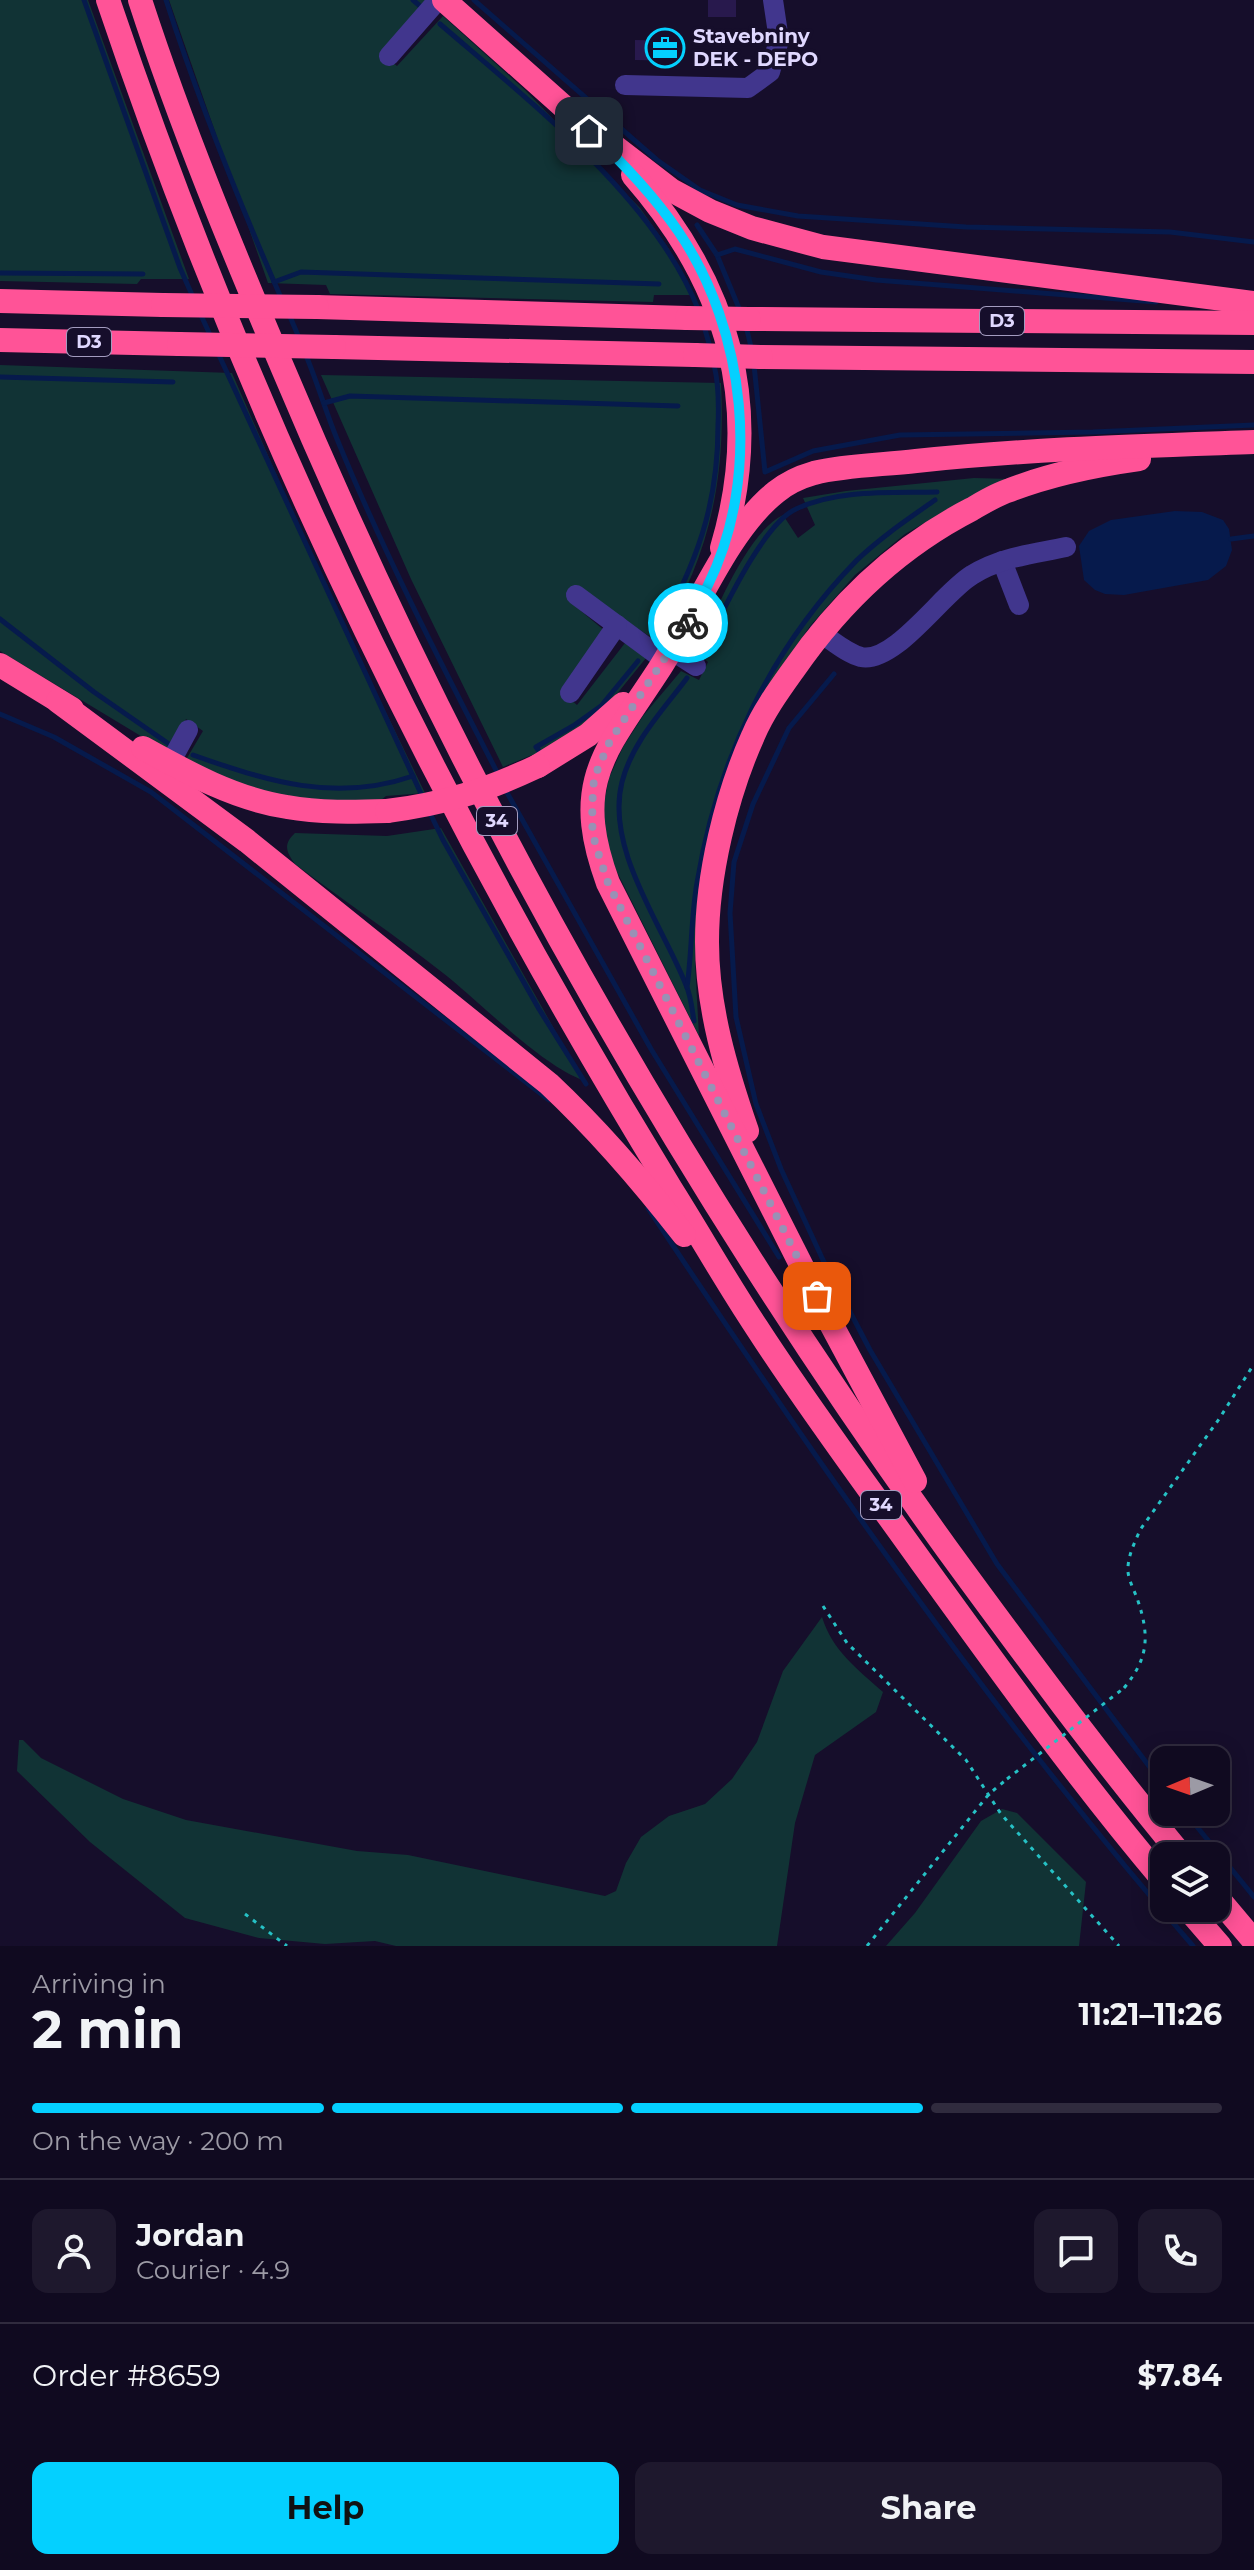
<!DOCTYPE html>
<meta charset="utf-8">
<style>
body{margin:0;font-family:Montserrat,sans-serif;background:#1e182d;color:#f1f3f6;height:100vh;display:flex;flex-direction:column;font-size:30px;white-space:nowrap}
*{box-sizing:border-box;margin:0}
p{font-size:26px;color:#9c9aa5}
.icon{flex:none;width:44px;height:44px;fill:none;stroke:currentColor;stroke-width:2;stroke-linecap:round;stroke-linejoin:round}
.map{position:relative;height:1946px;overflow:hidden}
.side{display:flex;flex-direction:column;background:#100a20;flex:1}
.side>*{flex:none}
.needle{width:52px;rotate:268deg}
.controls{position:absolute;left:1150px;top:1746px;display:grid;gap:16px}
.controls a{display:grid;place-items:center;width:80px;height:80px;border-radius:16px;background:#100a20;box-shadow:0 4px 20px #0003,0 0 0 2px #302b3e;font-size:40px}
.pin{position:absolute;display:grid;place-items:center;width:68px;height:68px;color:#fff;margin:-34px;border-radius:16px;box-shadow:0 4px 12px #0006}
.courier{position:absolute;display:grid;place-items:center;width:80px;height:80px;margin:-40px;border:6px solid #04d0ff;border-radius:50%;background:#fff;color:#222;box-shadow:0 2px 10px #0007}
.overview em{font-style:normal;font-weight:700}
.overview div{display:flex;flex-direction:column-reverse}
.overview{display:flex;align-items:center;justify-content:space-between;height:136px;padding:0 32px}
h1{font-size:52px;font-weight:700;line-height:60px}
.bar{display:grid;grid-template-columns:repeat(4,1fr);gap:12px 8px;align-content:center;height:96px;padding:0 32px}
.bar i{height:10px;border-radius:6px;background:#302b3e}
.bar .active{background:#04d0ff}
.bar p{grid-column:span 4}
.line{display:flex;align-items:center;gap:20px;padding:0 32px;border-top:2px solid #302b3e}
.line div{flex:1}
.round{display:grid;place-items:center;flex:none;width:84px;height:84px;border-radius:16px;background:#1e182d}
.action{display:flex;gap:16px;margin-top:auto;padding:16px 32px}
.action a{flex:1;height:92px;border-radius:16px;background:#04d0ff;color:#111;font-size:32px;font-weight:700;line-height:92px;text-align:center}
.action a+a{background:#1e182d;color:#f1f3f6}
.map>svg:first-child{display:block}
</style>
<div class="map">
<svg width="1254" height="1946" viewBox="0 0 1254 1946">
<rect width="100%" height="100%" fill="#160e2b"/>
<g fill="#113335">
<path d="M 0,0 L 88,0 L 189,279 L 141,279 L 137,284 L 0,281 Z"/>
<path d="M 169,0 L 425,0 L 383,55 L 397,66 L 443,16 L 525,90 L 640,208 L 669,249 L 694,295 L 654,295 L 653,302 L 330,294 L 326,285 L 268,283 Z"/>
<path d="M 0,365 L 232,373 L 326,588 L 425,793 L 386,796 L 375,805 L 254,793 L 184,763 L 203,731 L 186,719 L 169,753 L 0,651 Z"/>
<path d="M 321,375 L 721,383 C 726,483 709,556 658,642 L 577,588 L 569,601 L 605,631 L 562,692 L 577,705 L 625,643 L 646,658 L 599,716 L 537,755 L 532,755 L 503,767 L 411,579 Z"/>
<path d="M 974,478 L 1010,479 L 961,502 L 905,534 L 855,575 L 810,626 L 766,690 L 700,886 L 695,962 L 699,1036 L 611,860 L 602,813 L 609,778 L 623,747 L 643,716 L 681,671 L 699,680 L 708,662 L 696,652 C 715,615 746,533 783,515 L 798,538 L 815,525 L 803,498 L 846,491 Z"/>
<path d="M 441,828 L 583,1080 C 541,1065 481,1003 443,973 C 395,935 344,901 295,864 C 286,852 283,844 295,833 L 387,836 Z"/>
<path d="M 822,1617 C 832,1650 857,1669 883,1692 L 876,1712 L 815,1755 L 795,1823 L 777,1946 L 396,1946 L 375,1941 L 325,1944 L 259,1938 L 185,1918 L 90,1842 L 17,1771 L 19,1740 L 23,1740 L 41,1758 L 123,1799 L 186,1820 L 357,1851 L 408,1855 L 605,1896 L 616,1891 L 626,1863 L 641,1837 L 669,1816 L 705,1804 L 732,1779 L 757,1742 L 783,1671 Z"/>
<path d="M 1002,1809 L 1017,1813 L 1086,1882 L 1079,1946 L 886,1946 L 915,1913 L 981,1821 Z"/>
</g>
<path fill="#061a4c" d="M 1175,511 L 1202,512 L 1223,520 L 1229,529 L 1232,550 L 1226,566 L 1208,580 L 1124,595 L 1105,594 L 1095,590 L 1084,580 L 1079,546 L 1089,531 L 1111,520 Z"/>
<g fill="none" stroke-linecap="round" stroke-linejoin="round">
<g stroke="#061a4c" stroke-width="5">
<path d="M 84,0 L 180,268 L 193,297"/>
<path d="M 166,0 C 199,102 239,202 282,300"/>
<path d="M 413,0 L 420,6"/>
<path d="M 474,0 L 657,160 L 700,190 L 737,205 L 798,216 L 966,227 L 1170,232 L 1254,242"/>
<path d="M 440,24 C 528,100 655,199 698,309"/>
<path d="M 697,225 L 717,255 L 741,313"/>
<path d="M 717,255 L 735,249 L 821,272 L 876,280 L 1156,302"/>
<path d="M 0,273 L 143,274"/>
<path d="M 274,282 L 301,272 L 659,284"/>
<path d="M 288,312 L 300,340"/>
<path d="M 200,313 L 211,337"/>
<path d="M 704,326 L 710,347"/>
<path d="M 746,326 L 752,351"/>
<path d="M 218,353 L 423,798"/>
<path d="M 305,353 C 317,381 325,410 337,439 C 384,554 442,665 499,776"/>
<path d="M 754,365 L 765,472 L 813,451 L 900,435 L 1093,432 L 1254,425"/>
<path d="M 0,377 L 173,382"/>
<path d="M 324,403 L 350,396 L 678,406"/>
<path d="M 1231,539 L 1254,536"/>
<path d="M 0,619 L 94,692 L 169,744"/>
<path d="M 657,635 C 696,564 718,507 718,426 C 719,405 719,385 714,365"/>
<path d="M 702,653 C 720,618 761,525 796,509 C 838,489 891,493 937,492"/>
<path d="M 834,674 L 789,728 L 753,804 L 734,862 L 730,913 L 736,1017 L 756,1104 L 781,1169 L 823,1260 L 870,1350 L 997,1564 L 1164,1786"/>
<path d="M 687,678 C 664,709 632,742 622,782 C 605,849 663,926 686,985 C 691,996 692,1009 694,1021"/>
<path d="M 0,714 L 54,737 L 151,792 L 549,1100"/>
<path d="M 541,754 L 536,747 L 573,726 L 601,706 L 638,661"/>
<path d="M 193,755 C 267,781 335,803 413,776"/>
<path d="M 505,789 L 651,1049 L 779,1257"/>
<path d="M 429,811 L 443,840 L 539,1009 L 586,1084"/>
<path d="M 687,987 C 692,952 691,917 697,883 C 717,761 770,649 857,560 C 881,537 908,519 935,500"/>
<path d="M 648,1208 C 817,1463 992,1715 1193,1946"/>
<path d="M 1185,1812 L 1254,1897"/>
</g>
</g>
<g fill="#28194d">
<rect x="708" y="0" width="28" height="17"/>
<path d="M 635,40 L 681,41 L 680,61 L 635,60 Z"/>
</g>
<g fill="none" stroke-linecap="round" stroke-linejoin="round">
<g stroke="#26c1c5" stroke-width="3" stroke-dasharray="4 6" stroke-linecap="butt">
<path d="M 823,1606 L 847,1643 L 966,1760 L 1001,1814 L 1119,1946"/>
<path d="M 1124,1688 C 1148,1659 1150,1637 1138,1601 C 1135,1592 1129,1581 1128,1572 C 1127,1557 1135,1542 1140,1530 L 1219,1419 L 1254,1364"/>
<path d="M 245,1914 L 287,1946"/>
<path d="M 867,1946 L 989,1794 L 1007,1779"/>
</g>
<g stroke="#41368d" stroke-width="20">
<path d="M 389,56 L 438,0"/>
<path d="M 625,85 L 748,88 L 770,72 L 779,40 L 773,0"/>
<path d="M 1002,561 L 1019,605"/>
<path d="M 576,595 L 664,660"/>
<path d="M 819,632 C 832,640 846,653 861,657 C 895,664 943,592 972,575 C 1000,557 1034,554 1066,547"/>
<path d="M 671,650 L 696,666"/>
<path d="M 570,693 L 617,625"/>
<path d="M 170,763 L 188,730"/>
</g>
<g stroke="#ff5397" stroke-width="24">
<path d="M 108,0 C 248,416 442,815 671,1189 C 700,1235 727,1283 757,1328 C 808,1407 865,1483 920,1560 C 999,1669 1077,1778 1164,1881"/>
<path d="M 140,0 C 181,126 232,249 284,371 C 459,787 683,1182 947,1549 C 1023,1653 1100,1757 1182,1856"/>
<path d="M 444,0 L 582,123"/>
<path d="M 571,113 L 671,190 L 710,211 L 752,228 L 823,247 L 1254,303"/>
<path d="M 633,175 C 729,285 764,406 722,548"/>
<path d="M 0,301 L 163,305"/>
<path d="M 317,307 L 687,318"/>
<path d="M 749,319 L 1254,323"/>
<path d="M 0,340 L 179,344"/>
<path d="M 334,347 L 695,355"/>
<path d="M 761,357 L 1254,362"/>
<path d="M 0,665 L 72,709"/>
<path d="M 58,701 L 247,841 L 549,1084 C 599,1131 642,1181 684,1235"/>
<path d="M 143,748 C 188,773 235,799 287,807 C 320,813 354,812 387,811"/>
<path d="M 538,766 L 588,735 L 623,704"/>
<path d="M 747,1131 C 726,1070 707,1007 707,942 C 707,876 726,796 753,736 C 763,712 779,690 794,669 C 841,601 898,547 972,509 C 984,502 997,494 1010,490 C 1051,474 1096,465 1139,459"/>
<path d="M 915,1481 L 829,1320 L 608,883 C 570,780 607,750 660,668 C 695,614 727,531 776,492 C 787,483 800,477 814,473 C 846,465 882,465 916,461 C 1028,449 1141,446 1254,442"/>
<path d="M 1216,1896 L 1254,1941"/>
<path d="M 1187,1908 L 1220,1946"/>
</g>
<path stroke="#26c1c5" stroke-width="3" stroke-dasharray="4 6" stroke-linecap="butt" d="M 1007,1779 L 1124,1688"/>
<g stroke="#ff5397" stroke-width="24">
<path d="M 163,305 L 317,307"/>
<path d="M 687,318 L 749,319"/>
<path d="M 179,344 L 334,347"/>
<path d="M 695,355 L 761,357"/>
<path d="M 387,811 C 444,804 487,790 538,766"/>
</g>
</g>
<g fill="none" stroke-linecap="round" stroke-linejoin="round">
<path stroke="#9991b5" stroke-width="8" stroke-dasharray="0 14.4" d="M 688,623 L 610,741 L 597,771 L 593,786 L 592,824 L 595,843 L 608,883 L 817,1296"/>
<path stroke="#04d0ff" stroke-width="10" d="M 589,131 C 622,162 652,193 678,231 C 746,330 762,476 708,585 C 702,598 694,610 688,623"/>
</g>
<defs>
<g id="office-ring" transform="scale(2)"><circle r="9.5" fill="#160e2b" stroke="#04d0ff" stroke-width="1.5"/><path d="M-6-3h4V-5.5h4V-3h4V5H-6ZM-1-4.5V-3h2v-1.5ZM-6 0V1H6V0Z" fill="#04d0ff"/></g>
</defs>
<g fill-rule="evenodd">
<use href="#office-ring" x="665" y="48"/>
</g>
<g text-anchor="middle" stroke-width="7" stroke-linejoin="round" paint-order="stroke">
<g fill="#160e2b" stroke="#a39bbf" stroke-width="2">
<rect x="980" y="307" width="44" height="28" rx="6"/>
<rect x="67" y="328" width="44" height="28" rx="6"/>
<rect x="477" y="807" width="40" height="28" rx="6"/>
<rect x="861" y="1491" width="40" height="28" rx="6"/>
</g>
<g font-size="18" font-weight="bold" fill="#e0d8ff">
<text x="1002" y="327">D3</text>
<text x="89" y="348">D3</text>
<text x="497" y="827">34</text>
<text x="881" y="1511">34</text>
</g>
<g font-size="20" font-weight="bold" fill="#e0d8ff" stroke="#160e2b" text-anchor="start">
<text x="693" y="43">Stavebniny<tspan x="693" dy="23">DEK - DEPO</tspan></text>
</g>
</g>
</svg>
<div class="controls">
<a><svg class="needle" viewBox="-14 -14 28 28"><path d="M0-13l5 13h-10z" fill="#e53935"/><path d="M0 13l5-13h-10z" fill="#9c9aa5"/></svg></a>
<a><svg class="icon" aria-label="layers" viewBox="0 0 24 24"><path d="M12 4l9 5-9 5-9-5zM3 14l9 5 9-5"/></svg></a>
</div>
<div class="pin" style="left:817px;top:1296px;background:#ea580c"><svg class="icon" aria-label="bag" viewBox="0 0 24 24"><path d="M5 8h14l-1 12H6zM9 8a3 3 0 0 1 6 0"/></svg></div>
<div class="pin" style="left:589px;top:131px;background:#1f2937"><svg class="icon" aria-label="home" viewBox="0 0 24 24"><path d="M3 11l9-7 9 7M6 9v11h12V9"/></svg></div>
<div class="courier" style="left:688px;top:623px"><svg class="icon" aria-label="bike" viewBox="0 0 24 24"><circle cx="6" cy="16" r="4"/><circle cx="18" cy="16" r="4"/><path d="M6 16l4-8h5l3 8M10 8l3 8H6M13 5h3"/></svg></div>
</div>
<section class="side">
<div class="overview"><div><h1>2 min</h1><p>Arriving in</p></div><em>11:21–11:26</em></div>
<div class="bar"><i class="active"></i><i class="active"></i><i class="active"></i><i></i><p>On the way · 200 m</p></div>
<div class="line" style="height:144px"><a class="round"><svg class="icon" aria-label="person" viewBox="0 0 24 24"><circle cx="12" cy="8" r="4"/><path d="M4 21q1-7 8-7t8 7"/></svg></a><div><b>Jordan</b><p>Courier · 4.9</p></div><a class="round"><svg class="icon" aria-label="chat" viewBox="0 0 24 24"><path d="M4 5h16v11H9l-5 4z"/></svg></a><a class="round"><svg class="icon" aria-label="phone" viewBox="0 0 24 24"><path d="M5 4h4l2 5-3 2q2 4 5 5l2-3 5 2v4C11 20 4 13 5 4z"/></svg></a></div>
<div class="line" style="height:104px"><div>Order #8659</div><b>$7.84</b></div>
<div class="action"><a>Help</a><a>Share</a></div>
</section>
